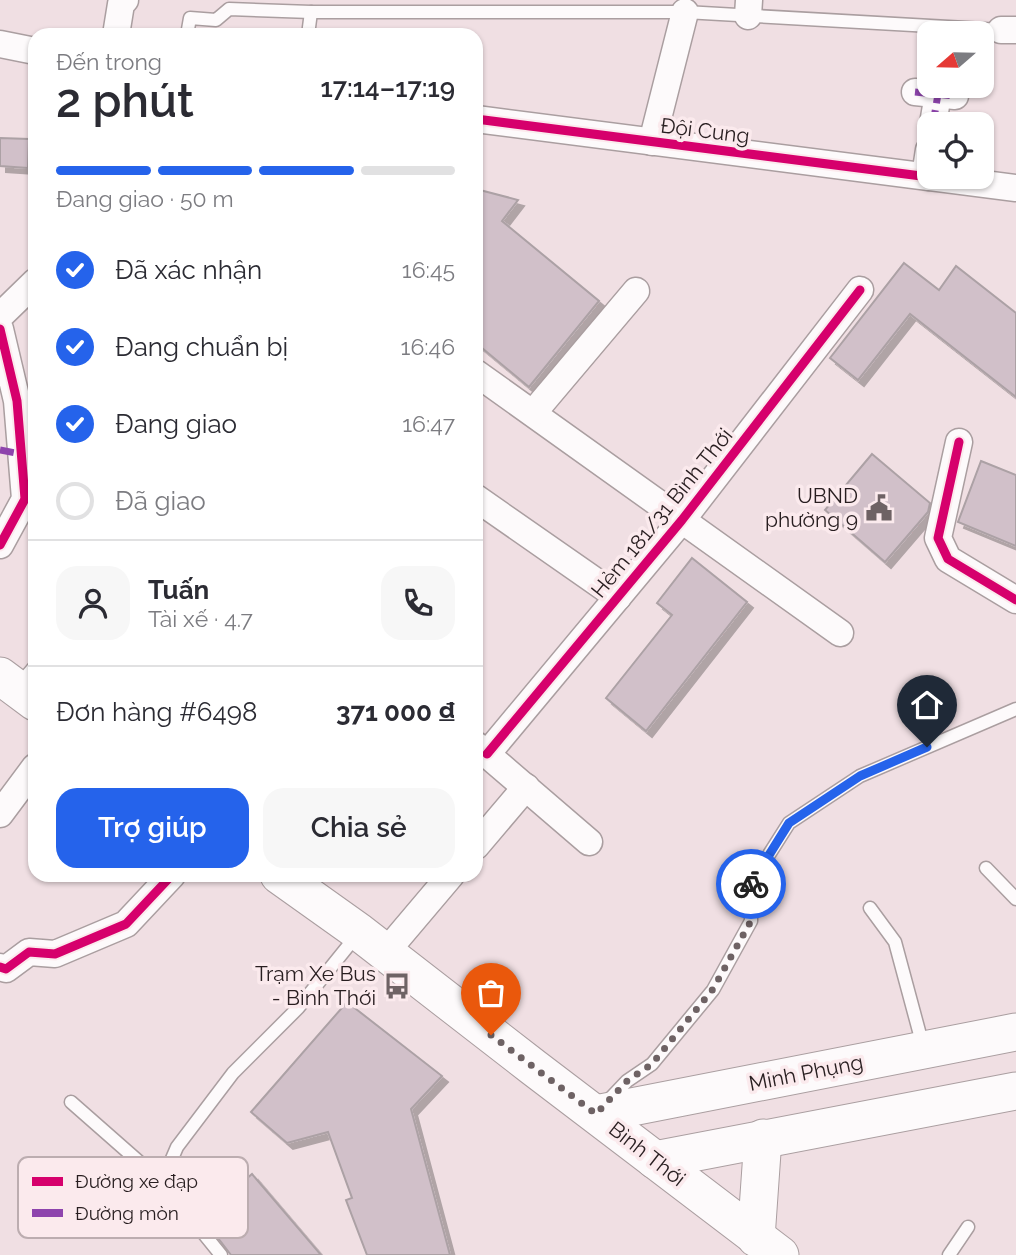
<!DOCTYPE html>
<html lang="vi">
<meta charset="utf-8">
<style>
body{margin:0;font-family:Raleway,sans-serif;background:#f7f7f7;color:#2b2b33;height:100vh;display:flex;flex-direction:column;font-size:26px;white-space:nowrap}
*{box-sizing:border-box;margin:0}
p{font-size:23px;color:#7c7c81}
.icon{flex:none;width:38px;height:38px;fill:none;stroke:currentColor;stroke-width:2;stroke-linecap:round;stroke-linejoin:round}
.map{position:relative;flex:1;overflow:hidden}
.details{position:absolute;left:28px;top:28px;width:455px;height:854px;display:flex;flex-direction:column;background:#fff;border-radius:21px;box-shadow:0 2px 5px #0004}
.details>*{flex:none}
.needle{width:46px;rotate:250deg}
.tools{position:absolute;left:917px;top:21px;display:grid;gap:14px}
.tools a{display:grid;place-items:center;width:77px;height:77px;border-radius:14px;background:#fff;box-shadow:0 2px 5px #0004;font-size:35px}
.pin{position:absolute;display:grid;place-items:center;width:60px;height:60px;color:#fff;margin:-72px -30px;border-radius:50% 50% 50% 0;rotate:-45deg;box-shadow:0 0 7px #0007}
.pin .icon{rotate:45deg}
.courier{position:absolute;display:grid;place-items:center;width:70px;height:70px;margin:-35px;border:5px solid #2563eb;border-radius:50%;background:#fff;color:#222;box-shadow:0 2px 9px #0007}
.overview em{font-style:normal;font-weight:600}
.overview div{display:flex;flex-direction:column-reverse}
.overview{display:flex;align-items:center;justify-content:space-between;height:119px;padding:0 28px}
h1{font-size:46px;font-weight:600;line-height:52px}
.bar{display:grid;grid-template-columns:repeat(4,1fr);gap:10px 7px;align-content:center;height:84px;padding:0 28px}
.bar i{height:9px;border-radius:5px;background:#e1e1e2}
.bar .selected{background:#2563eb}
.bar p{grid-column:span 4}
.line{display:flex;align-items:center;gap:18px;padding:0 28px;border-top:2px solid #e1e1e2}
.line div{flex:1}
.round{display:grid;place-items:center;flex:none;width:74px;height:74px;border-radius:21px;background:#f7f7f7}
ol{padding:0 28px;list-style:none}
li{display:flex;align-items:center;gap:21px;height:77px}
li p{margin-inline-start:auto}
li .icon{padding:7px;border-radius:50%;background:#2563eb;color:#fff;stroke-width:4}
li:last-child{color:#7c7c81}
li i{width:38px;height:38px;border:4px solid #e1e1e2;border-radius:50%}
.cta{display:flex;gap:14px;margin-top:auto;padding:14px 28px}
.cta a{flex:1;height:80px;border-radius:21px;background:#2563eb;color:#fff;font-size:28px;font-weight:600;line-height:80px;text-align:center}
.cta a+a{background:#f7f7f7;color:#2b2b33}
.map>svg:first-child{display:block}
</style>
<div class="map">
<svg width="1016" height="1255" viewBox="0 0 1016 1255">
<defs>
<filter id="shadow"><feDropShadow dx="6" dy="6" stdDeviation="0" flood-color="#0004"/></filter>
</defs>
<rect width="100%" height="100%" fill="#f0dfe3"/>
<g fill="#d1c0c9" stroke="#aca1a5" stroke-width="2" filter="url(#shadow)">
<path d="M 0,138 L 29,139 L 28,168 L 0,166 Z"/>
<path d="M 476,189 L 518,200 L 502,221 L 599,301 L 529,387 L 476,343 Z"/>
<path d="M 904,263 L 939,290 L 956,266 L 1016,313 L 1016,397 L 910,314 L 858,380 L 830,358 Z"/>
<path d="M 872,454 L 930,503 L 928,512 L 885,562 L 825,510 Z"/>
<path d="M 981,461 L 1016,475 L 1016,546 L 958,522 Z"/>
<path d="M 692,558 L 747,602 L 646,731 L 606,698 L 672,615 L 657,603 Z"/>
<path d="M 347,1002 L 442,1076 L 411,1109 L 450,1255 L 367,1255 L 346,1200 L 352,1198 L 328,1132 L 287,1143 L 251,1112 Z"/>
<path d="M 252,1174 L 321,1255 L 231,1255 L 202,1217 Z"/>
</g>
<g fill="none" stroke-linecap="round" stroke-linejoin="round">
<g stroke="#aa9ea0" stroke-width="15">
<g id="lane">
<path d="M 187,35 L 190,18 L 216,20 L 229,9 L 311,12 L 685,12 L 1001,30"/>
<path d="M 308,35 L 311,12"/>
<path d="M 18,686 L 35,666"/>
<path d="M 986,868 L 1016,899"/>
<path d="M 870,908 L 895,942 L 923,1046"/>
<path d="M 71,1102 L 162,1182 L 221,1255"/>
<path d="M 607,1102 L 627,1081 L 652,1064 L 713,990 L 751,921 L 751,883 L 789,823 L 860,776 L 1016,709"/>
<path d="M 162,1182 L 177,1147 L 233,1073 L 298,1008 L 357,935"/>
<path d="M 949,1255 L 968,1227"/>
</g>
</g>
<g stroke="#aa9ea0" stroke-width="29">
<g id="street">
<path d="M 748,16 L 749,0"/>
<path d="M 1001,30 L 1016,30"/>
<path d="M 116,35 L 121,4 L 125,0"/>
<path d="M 0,44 L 35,51"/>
<path d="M 915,92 L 955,96"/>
<path d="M 476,119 L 929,177"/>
<path d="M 933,124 L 938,94"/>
<path d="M 652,142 L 685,12"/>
<path d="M 925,176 L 929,150"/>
<path d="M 930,177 L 1016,188"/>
<path d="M 0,316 L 35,282"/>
<path d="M 0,329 L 17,401 L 25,499 L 0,545"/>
<path d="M 476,373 L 840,633"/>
<path d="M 533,413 L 636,291"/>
<path d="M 959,442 L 938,538 L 948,559 L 1016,600"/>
<path d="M 476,498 L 618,597"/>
<path d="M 476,745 L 589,842"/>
<path d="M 487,754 L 682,520 L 860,290"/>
<path d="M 0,814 L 35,767"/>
<path d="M 476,846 L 526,787"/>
<path d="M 385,953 L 451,875"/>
<path d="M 0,967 L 6,969 L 29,952 L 55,954 L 126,924 L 172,875"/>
</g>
</g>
<g stroke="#aa9ea0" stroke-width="39">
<g id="secondary">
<path d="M 0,676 L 35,702"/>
<path d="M 279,875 L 359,932 L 533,1067 L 780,1255"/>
<path d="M 596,1114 L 1016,1032"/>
<path d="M 655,1160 L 1016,1091"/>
<path d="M 756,1238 L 763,1138"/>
</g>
</g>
<use href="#lane" stroke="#fdfafb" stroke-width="12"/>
<use href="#street" stroke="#fdfafb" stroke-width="26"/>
<use href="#secondary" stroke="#fdfafb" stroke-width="37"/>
<g stroke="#8e44ad" stroke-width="7" stroke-dasharray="14 7" stroke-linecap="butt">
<path d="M 915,92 L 955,96"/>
<path d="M 933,124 L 938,94"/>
<path d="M 925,176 L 929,150"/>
<path d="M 0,450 L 21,454"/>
</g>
<g stroke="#fbeaed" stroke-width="13">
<g id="cycleway">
<path d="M 476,119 L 929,177"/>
<path d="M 0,329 L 17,401 L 25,499 L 0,545"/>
<path d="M 959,442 L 938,538 L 948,559 L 1016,600"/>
<path d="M 487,754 L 682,520 L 860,290"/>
<path d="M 0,967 L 6,969 L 29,952 L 55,954 L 126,924 L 172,875"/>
</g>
</g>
<use href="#cycleway" stroke="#d6006c" stroke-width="9"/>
</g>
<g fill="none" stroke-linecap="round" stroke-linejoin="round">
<path stroke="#6e6264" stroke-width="7" stroke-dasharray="0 12.6" d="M 491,1035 L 596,1114 L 627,1081 L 652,1064 L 713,989 L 751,921 L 751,884"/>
<path stroke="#2563eb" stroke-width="9" d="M 751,884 L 789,823 L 860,776 L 927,747"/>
</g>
<defs>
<g id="civic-bare" transform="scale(2.1)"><path d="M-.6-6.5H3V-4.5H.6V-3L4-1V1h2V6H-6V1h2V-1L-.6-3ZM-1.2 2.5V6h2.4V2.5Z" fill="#6e6264" stroke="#fbeaed" stroke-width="2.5" paint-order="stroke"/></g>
<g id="bus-bare" transform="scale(2.1)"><path d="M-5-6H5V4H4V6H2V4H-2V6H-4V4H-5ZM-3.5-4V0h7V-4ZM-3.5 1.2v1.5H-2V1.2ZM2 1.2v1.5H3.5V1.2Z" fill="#6e6264" stroke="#fbeaed" stroke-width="2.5" paint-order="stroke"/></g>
</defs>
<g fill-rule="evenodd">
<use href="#civic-bare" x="879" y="508"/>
<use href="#bus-bare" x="397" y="986"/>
</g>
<g text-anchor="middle" stroke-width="7" stroke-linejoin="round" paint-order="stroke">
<g font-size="21" fill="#281e20" stroke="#fbeaed">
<text transform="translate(705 131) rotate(7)" y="7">Đội Cung</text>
<text transform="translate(662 513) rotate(-51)" y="7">Hẻm 181/31 Bình Thới</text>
<text transform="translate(806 1073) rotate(-11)" y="7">Minh Phụng</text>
<text transform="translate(647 1154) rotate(38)" y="7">Bình Thới</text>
</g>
<g font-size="21" fill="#281e20" stroke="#fbeaed" text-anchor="end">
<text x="858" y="503">UBND<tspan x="858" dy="24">phường 9</tspan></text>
<text x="376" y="981">Trạm Xe Bus<tspan x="376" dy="24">- Bình Thới</tspan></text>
</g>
</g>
<rect x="18" y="1157" width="230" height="81" rx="10" fill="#fbeaed" stroke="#bcadb0" stroke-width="2"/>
<rect x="32" y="1177" width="31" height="9" fill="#d6006c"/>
<rect x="32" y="1209" width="31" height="8" fill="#8e44ad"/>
<g font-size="19" fill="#281e20">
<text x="75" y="1188">Đường xe đạp</text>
<text x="75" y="1220">Đường mòn</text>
</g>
</svg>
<div class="tools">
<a><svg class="needle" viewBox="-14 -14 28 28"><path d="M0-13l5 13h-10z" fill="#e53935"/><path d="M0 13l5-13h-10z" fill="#7c7c81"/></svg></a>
<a><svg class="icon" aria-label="locate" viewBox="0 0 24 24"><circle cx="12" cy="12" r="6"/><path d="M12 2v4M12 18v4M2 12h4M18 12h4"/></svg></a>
</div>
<div class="pin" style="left:491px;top:1035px;background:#ea580c"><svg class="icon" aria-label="bag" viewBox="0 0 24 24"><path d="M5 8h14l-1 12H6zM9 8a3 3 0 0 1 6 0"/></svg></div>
<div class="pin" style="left:927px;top:747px;background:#1f2937"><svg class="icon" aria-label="home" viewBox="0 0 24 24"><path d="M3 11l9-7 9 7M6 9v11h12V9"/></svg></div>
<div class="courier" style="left:751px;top:884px"><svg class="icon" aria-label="bike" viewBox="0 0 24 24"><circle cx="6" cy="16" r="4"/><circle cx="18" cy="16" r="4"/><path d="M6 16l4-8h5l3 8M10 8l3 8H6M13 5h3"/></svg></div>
<section class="details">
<div class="overview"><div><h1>2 phút</h1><p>Đến trong</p></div><em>17:14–17:19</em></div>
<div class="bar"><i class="selected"></i><i class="selected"></i><i class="selected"></i><i></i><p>Đang giao · 50 m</p></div>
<ol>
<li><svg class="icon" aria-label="check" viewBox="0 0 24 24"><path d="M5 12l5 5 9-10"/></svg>Đã xác nhận<p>16:45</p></li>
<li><svg class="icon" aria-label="check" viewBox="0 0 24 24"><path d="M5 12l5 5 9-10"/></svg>Đang chuẩn bị<p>16:46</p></li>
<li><svg class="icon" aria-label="check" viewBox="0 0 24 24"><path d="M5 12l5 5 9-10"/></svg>Đang giao<p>16:47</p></li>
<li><i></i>Đã giao</li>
</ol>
<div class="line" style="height:126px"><a class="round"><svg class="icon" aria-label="person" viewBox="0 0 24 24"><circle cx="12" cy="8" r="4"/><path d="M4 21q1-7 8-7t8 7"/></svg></a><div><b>Tuấn</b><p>Tài xế · 4.7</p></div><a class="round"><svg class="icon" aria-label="phone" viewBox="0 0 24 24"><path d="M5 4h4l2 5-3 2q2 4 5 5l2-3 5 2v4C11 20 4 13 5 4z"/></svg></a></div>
<div class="line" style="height:91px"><div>Đơn hàng #6498</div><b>371 000 ₫</b></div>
<div class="cta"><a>Trợ giúp</a><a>Chia sẻ</a></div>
</section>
</div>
